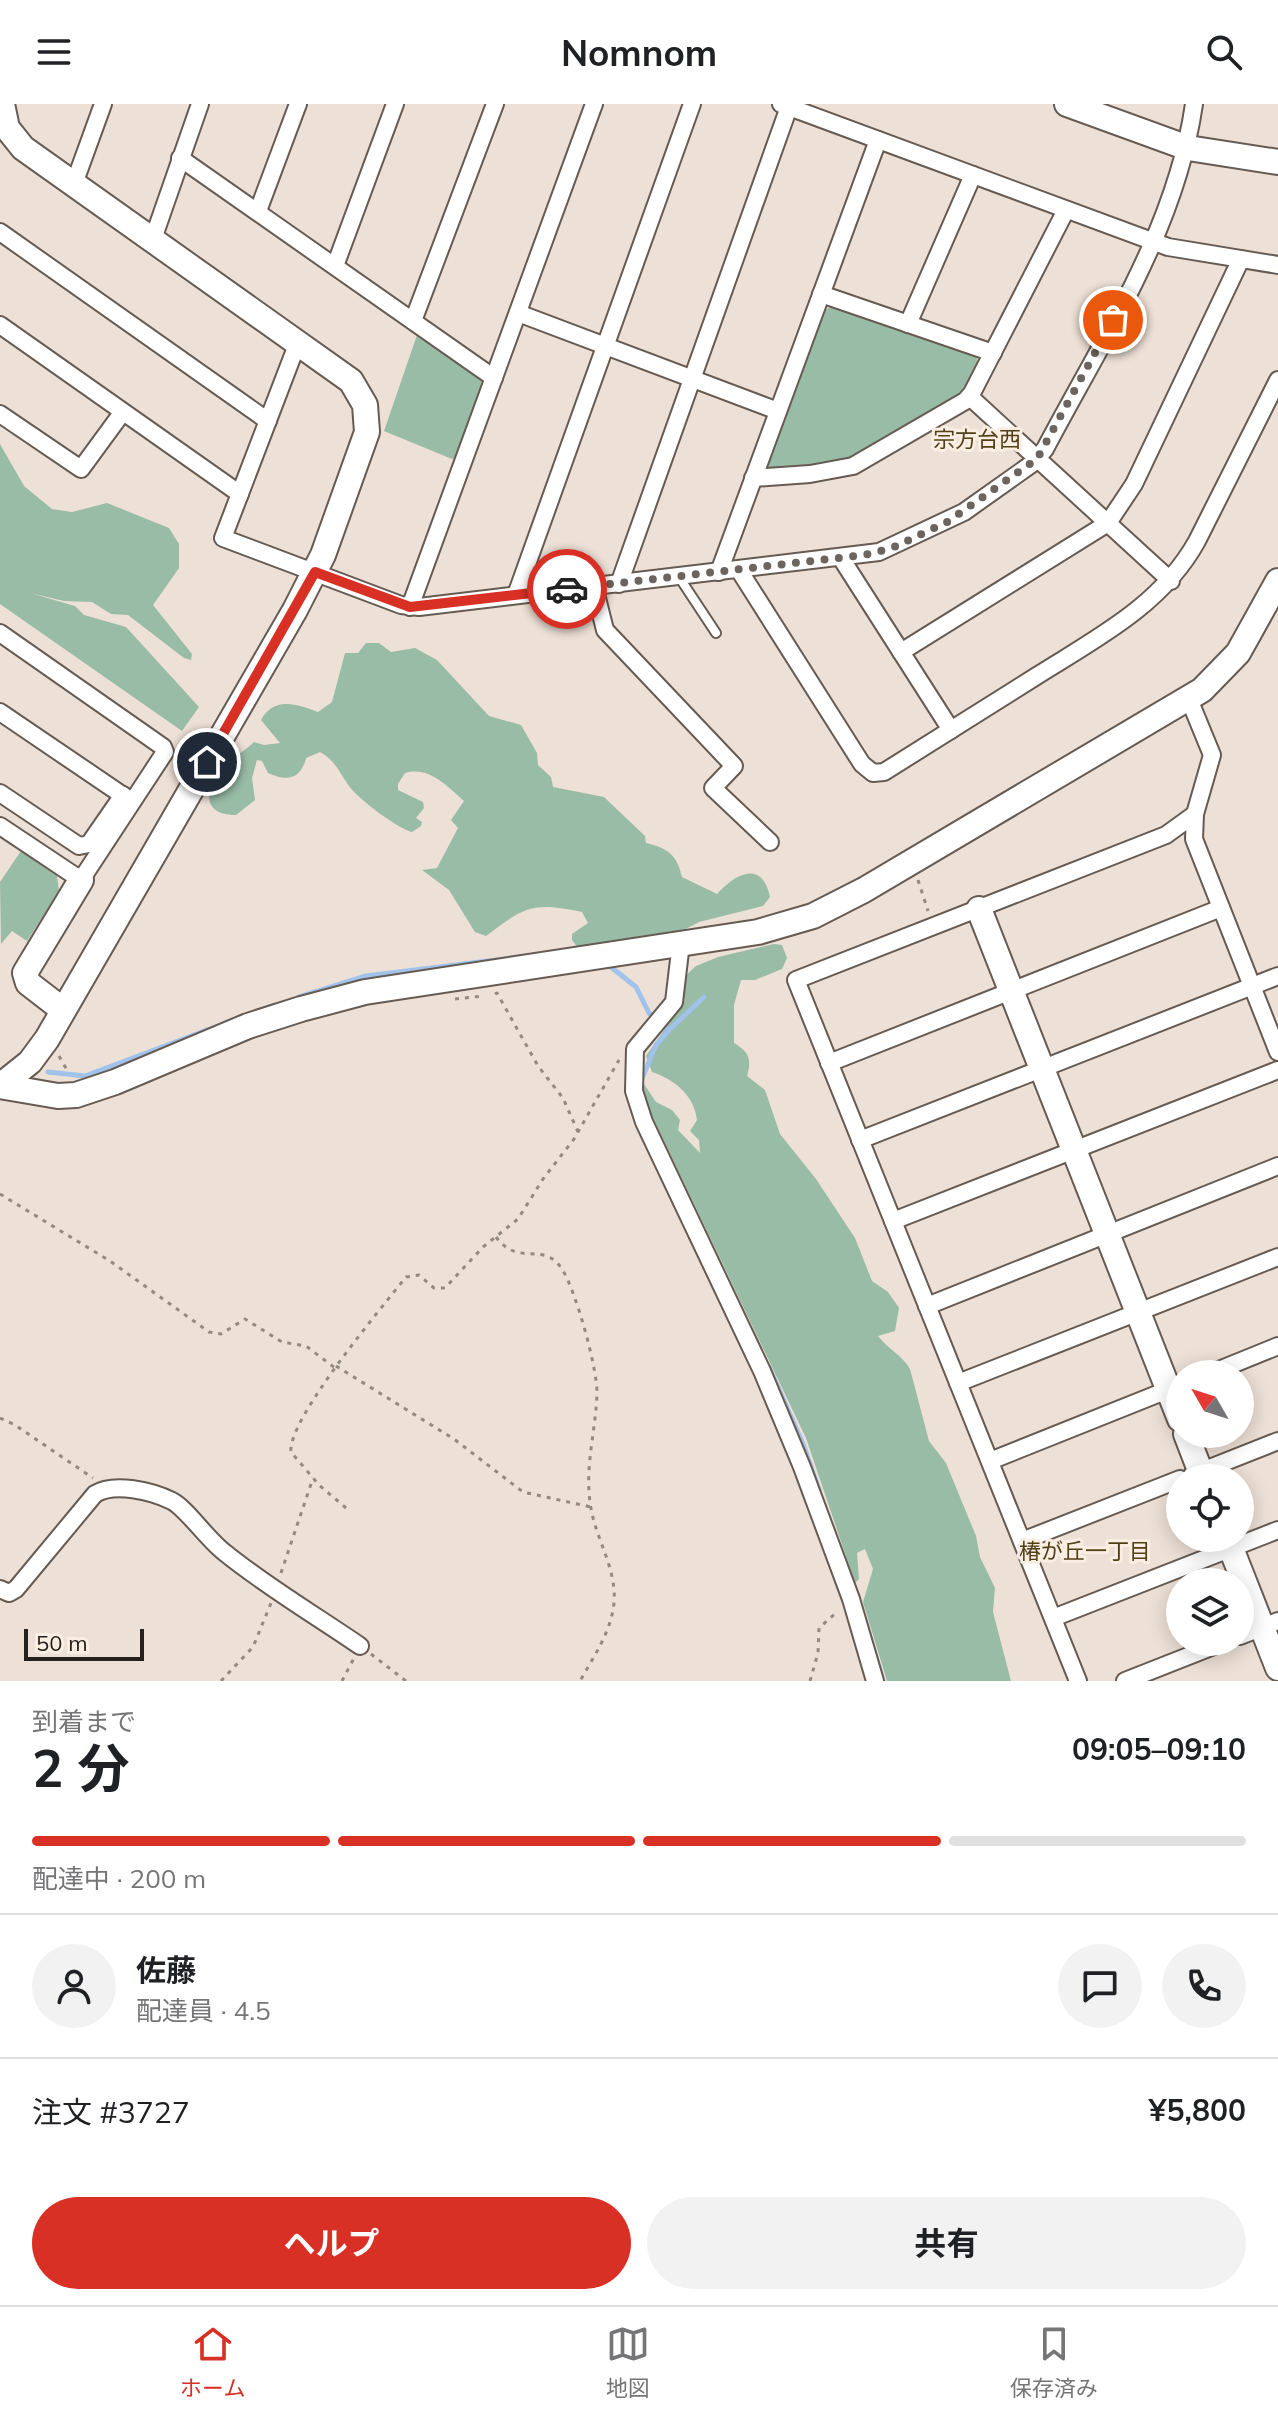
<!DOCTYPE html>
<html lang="ja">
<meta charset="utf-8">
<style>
body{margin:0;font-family:Mulish,"Noto Sans JP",sans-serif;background:#f2f2f2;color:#202124;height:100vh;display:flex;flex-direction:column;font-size:30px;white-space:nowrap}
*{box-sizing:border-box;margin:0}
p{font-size:26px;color:#757577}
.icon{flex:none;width:44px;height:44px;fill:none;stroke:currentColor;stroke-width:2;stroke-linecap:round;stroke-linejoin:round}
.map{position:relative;height:1577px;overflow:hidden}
.sheet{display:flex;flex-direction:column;background:#fff;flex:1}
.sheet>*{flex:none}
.needle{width:52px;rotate:309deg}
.fabs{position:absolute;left:1166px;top:1256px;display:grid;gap:16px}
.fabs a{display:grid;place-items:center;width:88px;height:88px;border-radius:50%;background:#fff;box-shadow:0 4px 20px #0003;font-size:40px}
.scale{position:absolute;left:24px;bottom:20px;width:120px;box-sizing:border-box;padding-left:8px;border:4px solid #26211d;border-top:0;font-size:22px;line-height:28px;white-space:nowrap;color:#26211d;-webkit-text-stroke:6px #faeee3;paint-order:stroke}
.pin{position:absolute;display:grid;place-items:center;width:68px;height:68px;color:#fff;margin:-34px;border:4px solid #fff;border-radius:50%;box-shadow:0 2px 8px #0007}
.courier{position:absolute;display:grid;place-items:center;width:80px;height:80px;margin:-40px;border:6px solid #d93025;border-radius:50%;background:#fff;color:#222;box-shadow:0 2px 10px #0007}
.head em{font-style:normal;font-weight:700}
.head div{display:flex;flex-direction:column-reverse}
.head{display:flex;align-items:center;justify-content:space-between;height:136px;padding:0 32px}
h1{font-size:52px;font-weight:700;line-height:60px}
.bar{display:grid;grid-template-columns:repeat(4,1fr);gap:12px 8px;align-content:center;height:96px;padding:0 32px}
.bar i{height:10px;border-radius:6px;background:#e0e0e0}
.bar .on{background:#d93025}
.bar p{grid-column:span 4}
.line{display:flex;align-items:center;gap:20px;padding:0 32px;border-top:2px solid #e0e0e0}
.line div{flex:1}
.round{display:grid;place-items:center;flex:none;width:84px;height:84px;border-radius:42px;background:#f2f2f2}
.button{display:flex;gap:16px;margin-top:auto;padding:16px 32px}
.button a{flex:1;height:92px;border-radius:48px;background:#d93025;color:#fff;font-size:32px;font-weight:700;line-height:92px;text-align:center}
.button a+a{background:#f2f2f2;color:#202124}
header{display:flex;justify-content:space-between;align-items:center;height:104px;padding:0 32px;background:#fff;font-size:36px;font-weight:700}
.tabs{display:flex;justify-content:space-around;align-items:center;height:112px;border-top:2px solid #e0e0e0;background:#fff;font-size:22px;color:#757577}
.tabs a{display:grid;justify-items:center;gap:4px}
.tabs .on{color:#d93025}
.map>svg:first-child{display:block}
</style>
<header><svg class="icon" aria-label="menu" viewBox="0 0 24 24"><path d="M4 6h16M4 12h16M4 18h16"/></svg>Nomnom<svg class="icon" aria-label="search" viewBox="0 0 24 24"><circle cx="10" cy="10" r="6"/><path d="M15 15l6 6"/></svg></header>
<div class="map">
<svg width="1278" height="1577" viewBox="0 0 1278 1577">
<rect width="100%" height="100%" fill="#ede0d6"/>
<g fill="#99bca6">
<path d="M 832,202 L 976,253 L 979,259 L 963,290 L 849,358 L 768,368 L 764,362 L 823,207 Z"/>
<path d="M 417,231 L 481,276 L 482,283 L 457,353 L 452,355 L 384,327 Z"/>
<path d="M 0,340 L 24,382 L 52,405 L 72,408 L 107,399 L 169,424 L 179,440 L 179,464 L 153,501 L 192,550 L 191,556 L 184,554 L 128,511 L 111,510 L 92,498 L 64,497 L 30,489 L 75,502 L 84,511 L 126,523 L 199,603 L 182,627 L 0,500 Z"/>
<path d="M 366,539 L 379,539 L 391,548 L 415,544 L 437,556 L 489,612 L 521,621 L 537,649 L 538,661 L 551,673 L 553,683 L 604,693 L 645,732 L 646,739 C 667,744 677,750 682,773 L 717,790 C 735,770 762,755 770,793 L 763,802 L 699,818 L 672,832 L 608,837 L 581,848 L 572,836 L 572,830 L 588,819 L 582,808 C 532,798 526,802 486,832 L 475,828 L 449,786 L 422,766 L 437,764 L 458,724 L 451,716 L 464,697 C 447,682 429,662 405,669 L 398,680 L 398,686 L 423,698 L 424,704 L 416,714 L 422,718 L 421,722 L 412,728 C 397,724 358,695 349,682 C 339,668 336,657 320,648 L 306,654 C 301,675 287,678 268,669 L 262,657 L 257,656 L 252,674 L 255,696 L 236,711 C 199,711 206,683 224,662 C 233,653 245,647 254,638 L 264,641 L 280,639 L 261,616 C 274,592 297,600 318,608 L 332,598 L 345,549 L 358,549 Z"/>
<path d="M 23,744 L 56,766 L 59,787 L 27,837 L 12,827 L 1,840 L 0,778 Z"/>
<path d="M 774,840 L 782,841 L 787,854 L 782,865 L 755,876 L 741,876 L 734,901 L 734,939 C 749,948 752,955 747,972 L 765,986 L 780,1030 L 816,1075 L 855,1134 L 872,1177 L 888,1188 L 899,1204 L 895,1227 L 878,1232 C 888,1245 902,1251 910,1265 L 929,1337 L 946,1359 L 976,1432 L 980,1453 L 995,1484 L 993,1508 L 1011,1577 L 887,1577 L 863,1498 L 873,1465 L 865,1445 L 857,1449 L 859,1475 L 855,1479 L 806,1334 L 641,989 L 640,979 L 644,980 L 656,998 L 672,1006 L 680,1016 L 678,1026 L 700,1049 L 699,1036 L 690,1027 L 697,1016 C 694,991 675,976 652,968 L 646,952 L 679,905 L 685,872 L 696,862 L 718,853 Z"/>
</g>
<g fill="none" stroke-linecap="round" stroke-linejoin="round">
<g stroke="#a0c2eb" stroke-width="5">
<path d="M 606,859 L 636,883 L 649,909 L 669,926 L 704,893"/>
<path d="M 299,893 L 366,872 L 536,851"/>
<path d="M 48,968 L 85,972 L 274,901"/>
<path d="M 641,977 L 656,941 L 669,926"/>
<path d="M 769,1263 L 803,1340 L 819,1386"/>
<path d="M 865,1516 L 883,1577"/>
</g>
<g stroke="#665b52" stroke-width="12">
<path id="lane" d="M 679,473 L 716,529"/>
</g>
<g stroke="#665b52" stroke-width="20">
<g id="street">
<path d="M 781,0 L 1168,143 L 1278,161"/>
<path d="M 180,54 L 494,274"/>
<path d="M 74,80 L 103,0"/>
<path d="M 258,107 L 298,0"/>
<path d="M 0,128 L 268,317"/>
<path d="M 153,135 L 200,0"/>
<path d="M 335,162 L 395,0"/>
<path d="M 821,190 L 993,249"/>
<path d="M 518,209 L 778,307"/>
<path d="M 413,217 L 495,0"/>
<path d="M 908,220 L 973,71"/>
<path d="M 0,221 L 240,390"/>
<path d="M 298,238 L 223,434 L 401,501 L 419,503 L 879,448 L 964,408 L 1033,359 L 1045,345 C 1103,235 1176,125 1194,0"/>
<path d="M 970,293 L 1171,477"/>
<path d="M 0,310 L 81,365 L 122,309"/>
<path d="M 753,374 L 810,370 L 853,362 L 965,297 L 972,289 L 1066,106"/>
<path d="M 841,454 L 951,626"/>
<path d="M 739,466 L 862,660 L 873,669 L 884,668 C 934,637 984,605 1035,573 C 1095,535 1161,502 1197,437 L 1278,276"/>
<path d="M 719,468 L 878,36"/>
<path d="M 619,480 L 790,0"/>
<path d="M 594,482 L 605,526 L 734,662 L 713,684 L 770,738"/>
<path d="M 516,491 L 692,0"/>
<path d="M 410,503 L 594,0"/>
<path d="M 0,529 L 163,643 L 165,648 L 81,776 L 0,722"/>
<path d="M 901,548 L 1108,419 L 1134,380 L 1241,155"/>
<path d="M 1189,595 L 1212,651 L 1195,710 L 1194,735 L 1278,948"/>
<path d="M 0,608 L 131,697"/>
<path d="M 0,689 L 79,742 L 89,740 L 123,691"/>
<path d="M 681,839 L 674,898 L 635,945 L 634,987 L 644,1018 L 762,1267 L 802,1363 L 851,1495 L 875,1577"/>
<path d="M 829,959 L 1221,804"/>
<path d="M 860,1036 L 1278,872"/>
<path d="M 893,1117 L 1278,966"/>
<path d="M 927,1202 L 1278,1062"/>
<path d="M 1209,1270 L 1278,1242"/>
<path d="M 958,1279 L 1278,1153"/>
<path d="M 990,1357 L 1180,1281"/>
<path d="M 1192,1371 L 1278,1337"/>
<path d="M 1022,1437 L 1180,1375"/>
<path d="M 0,1485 L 9,1489 L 16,1485 L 95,1390 C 114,1378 152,1387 172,1397 C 186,1404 207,1435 224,1448 C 267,1483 315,1511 360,1542"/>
<path d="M 1053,1514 L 1278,1426"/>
<path d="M 1240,1532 L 1278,1517"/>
<path d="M 1078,1577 L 796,876 L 1166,731 L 1195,710"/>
<path d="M 1125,1577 L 1224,1538"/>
</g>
</g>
<g stroke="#665b52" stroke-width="28">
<g id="secondary">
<path d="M 1067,0 L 1188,44 L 1278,58"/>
<path d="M 979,805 L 1180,1315"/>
<path d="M 63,906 L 28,879 L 25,869 L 81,776"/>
<path d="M 0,982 L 58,992 L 76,991 L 115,978 L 248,922 L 301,905 L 365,888 L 758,828 L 813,812 L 864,786 L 1202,586 L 1238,549 L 1278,477"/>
<path d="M 0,982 L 30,958 L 47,935 L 295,506 L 323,451 L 367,328 L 365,301 L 351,277 L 23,44 L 7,24 L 2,0"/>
<path d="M 1186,1330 L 1203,1374"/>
<path d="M 1227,1434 L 1278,1564"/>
</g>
</g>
<g stroke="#928981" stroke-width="3" stroke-dasharray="4 6" stroke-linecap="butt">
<path d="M 918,776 L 928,807"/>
<path d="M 495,890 L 497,889 L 538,962 L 563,994 L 578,1028"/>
<path d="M 455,895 L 483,892"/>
<path d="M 59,952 L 67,966"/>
<path d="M 0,1090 L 110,1157 L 209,1228 L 221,1230 L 245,1215 L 282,1238 L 306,1242 L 335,1264"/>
<path d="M 496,1133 C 519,1164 543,1136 562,1165 C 576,1187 597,1263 597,1289 C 596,1325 585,1361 590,1398 C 594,1433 617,1463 614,1499 C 611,1528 594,1552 580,1577"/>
<path d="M 336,1262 L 454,1335 L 523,1388 L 591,1403"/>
<path d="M 0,1314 L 15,1321 L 93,1374"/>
<path d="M 346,1404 L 319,1381 L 291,1348 C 287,1316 383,1202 406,1173 L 419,1171 L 434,1184 L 445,1184 L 483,1143 L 518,1115 L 543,1075 L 574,1035 L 619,956"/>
<path d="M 281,1469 L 313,1374"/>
<path d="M 371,1550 L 406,1577"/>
<path d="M 221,1577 L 253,1543 L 271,1499"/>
<path d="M 342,1577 L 354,1554"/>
<path d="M 810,1577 L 818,1549 L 819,1524 L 838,1507"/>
</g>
<use href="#lane" stroke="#fff" stroke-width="8"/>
<use href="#street" stroke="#fff" stroke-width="16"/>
<use href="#secondary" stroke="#fff" stroke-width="24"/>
</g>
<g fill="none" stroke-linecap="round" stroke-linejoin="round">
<path stroke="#6c645e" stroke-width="8" stroke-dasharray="0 14.4" d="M 567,485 L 864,451 L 892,444 L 947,418 L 1037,355 L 1113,216"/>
<path stroke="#d93025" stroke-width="10" d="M 207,658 L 315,468 L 410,503 L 567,485"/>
</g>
<g text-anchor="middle" stroke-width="6" stroke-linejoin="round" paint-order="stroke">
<g font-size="22" fill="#504018" stroke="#faeee3">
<text x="977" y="343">宗方台西</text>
<text x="1085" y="1455">椿が丘一丁目</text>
</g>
</g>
</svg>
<div class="fabs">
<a><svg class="needle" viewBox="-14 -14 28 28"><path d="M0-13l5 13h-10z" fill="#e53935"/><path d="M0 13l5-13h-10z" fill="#757577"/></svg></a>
<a><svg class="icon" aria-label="locate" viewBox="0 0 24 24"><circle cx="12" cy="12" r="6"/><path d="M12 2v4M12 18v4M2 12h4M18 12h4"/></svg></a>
<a><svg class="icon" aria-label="layers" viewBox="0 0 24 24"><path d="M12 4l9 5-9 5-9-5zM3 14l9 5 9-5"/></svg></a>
</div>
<div class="scale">50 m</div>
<div class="pin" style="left:1113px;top:216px;background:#ea580c"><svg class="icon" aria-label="bag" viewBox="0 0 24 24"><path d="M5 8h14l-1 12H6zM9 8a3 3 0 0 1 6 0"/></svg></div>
<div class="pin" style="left:207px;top:658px;background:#1f2937"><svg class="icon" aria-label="home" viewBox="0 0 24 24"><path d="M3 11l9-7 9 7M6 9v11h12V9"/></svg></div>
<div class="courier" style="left:567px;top:485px"><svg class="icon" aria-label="car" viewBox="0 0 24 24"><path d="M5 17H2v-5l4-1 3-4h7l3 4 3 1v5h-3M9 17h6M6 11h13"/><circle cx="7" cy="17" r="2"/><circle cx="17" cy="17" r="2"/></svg></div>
</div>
<section class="sheet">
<div class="head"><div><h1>2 分</h1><p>到着まで</p></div><em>09:05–09:10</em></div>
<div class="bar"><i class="on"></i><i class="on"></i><i class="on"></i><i></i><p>配達中 · 200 m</p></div>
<div class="line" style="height:144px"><a class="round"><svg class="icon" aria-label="person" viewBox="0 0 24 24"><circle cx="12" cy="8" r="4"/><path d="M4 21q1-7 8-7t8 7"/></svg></a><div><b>佐藤</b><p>配達員 · 4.5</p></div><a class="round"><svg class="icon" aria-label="chat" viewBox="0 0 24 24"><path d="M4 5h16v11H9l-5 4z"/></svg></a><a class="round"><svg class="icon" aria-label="phone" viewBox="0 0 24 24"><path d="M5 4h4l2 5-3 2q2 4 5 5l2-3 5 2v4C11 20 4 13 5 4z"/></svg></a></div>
<div class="line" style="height:104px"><div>注文 #3727</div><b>¥5,800</b></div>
<div class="button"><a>ヘルプ</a><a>共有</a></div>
</section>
<nav class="tabs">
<a class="on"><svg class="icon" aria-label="home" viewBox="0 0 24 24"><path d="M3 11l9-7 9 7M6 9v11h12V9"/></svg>ホーム</a>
<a><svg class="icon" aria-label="map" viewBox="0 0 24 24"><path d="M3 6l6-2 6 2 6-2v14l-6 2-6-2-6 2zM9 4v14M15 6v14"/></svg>地図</a>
<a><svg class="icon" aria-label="saved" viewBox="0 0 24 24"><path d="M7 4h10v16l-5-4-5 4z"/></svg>保存済み</a>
</nav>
